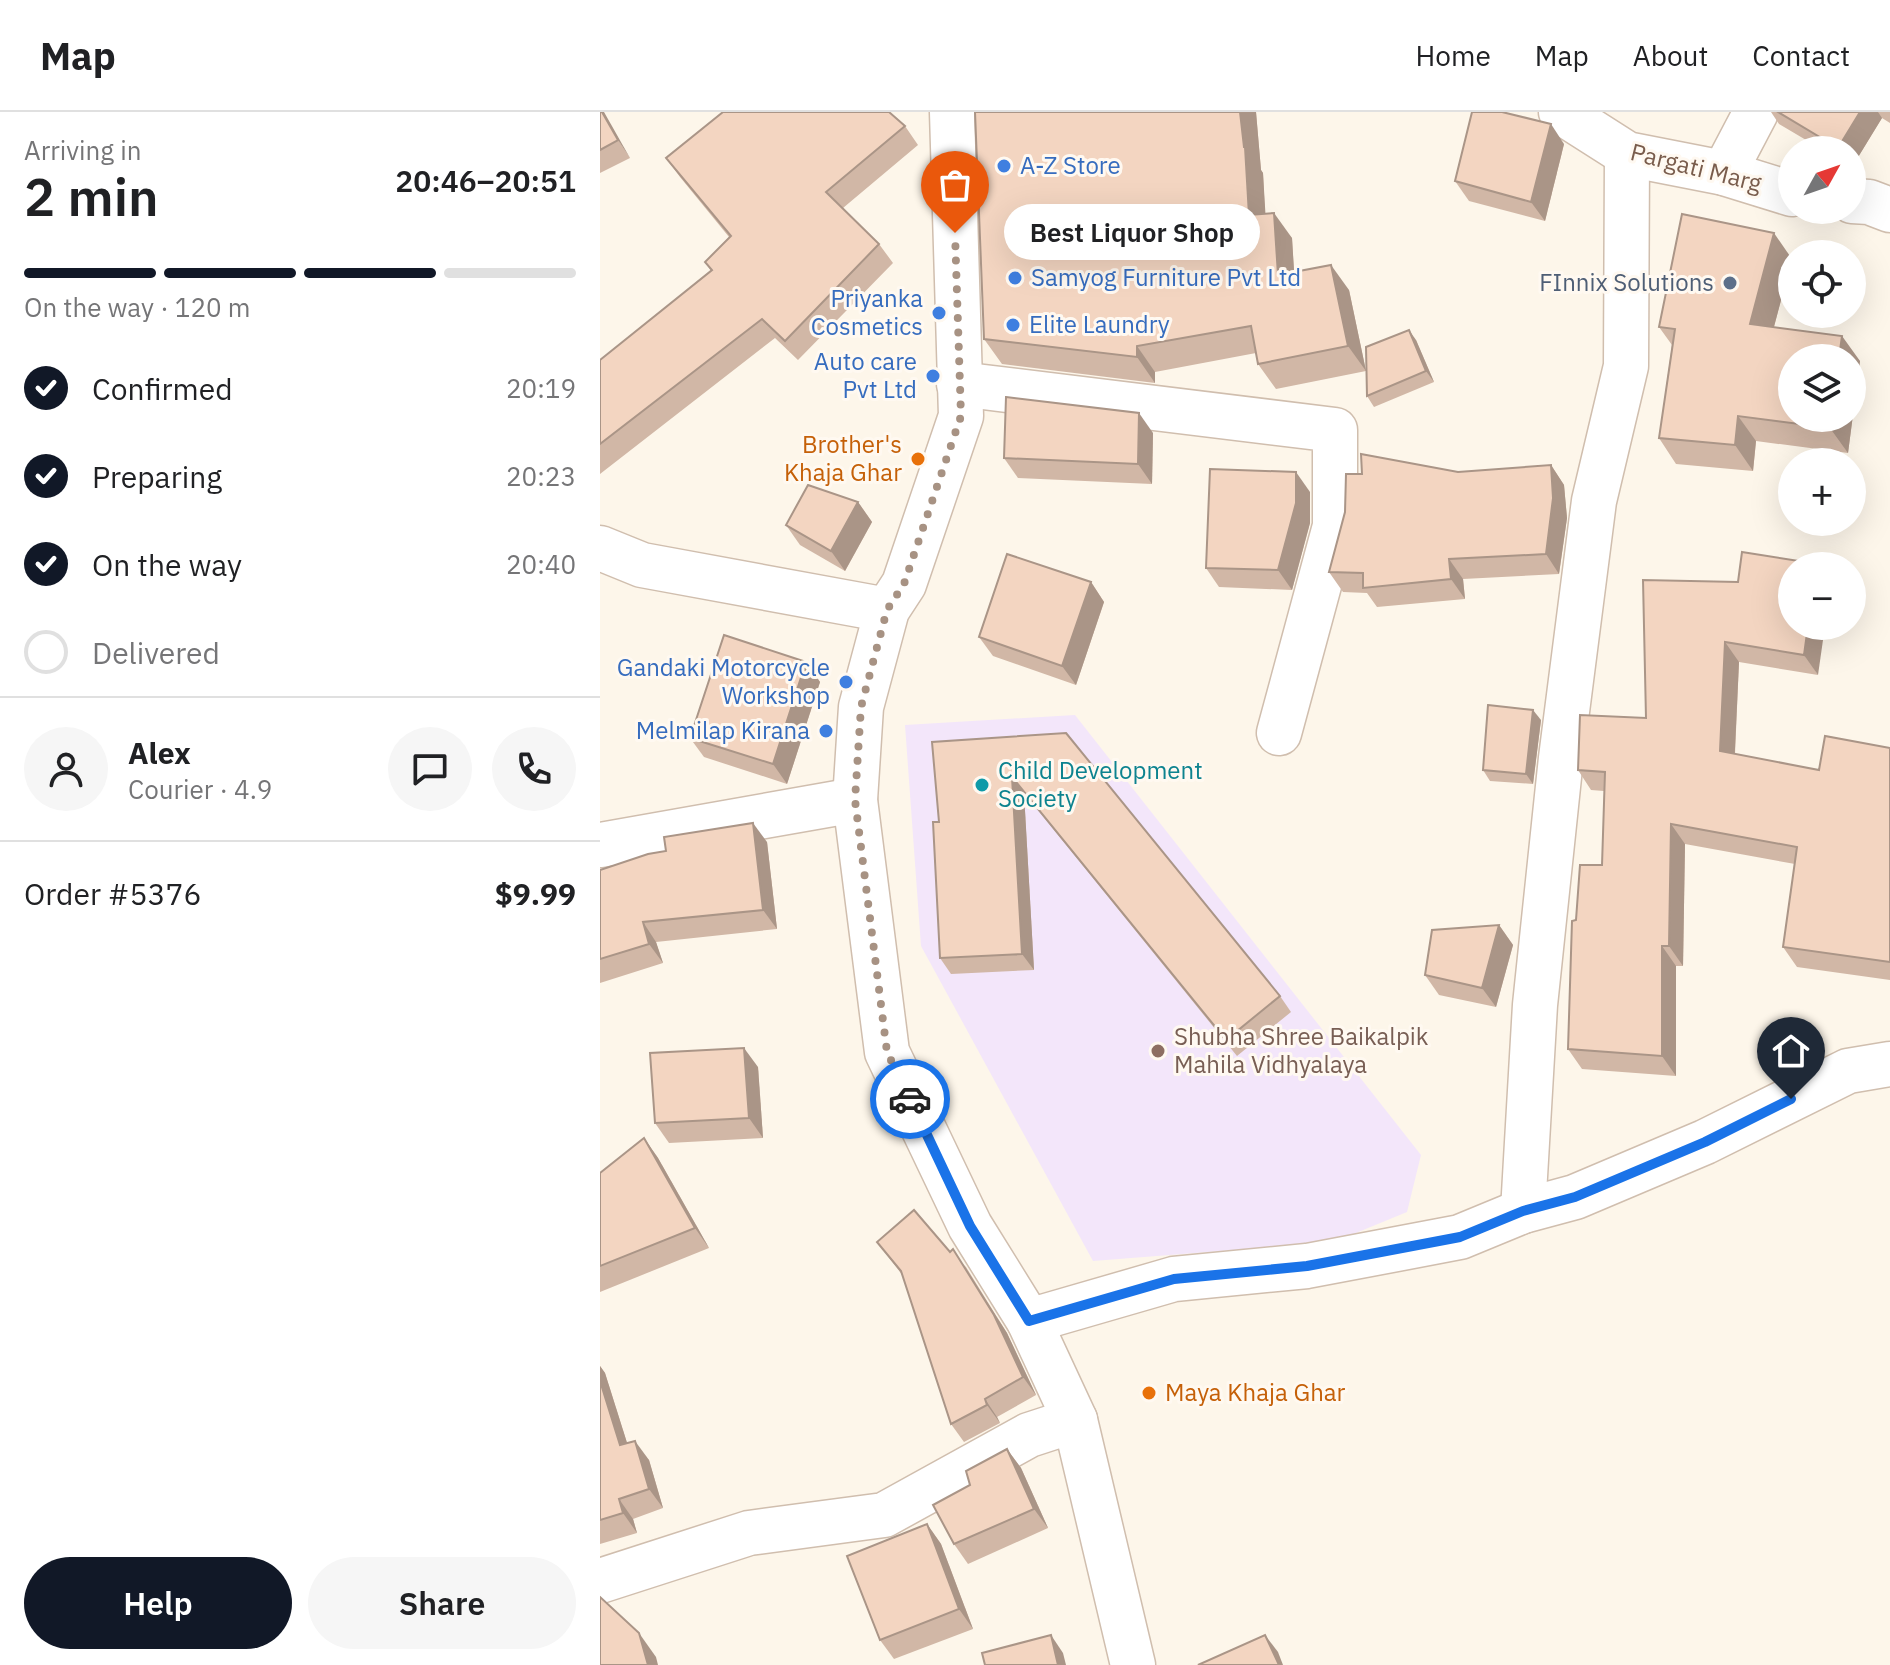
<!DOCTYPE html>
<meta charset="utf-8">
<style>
body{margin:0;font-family:"IBM Plex Sans",sans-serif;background:#f6f6f6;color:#202124;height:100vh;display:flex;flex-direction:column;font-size:30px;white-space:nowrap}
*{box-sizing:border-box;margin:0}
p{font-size:26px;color:#757577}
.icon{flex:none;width:44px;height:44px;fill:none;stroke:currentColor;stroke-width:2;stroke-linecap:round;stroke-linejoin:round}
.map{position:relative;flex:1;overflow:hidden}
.drawer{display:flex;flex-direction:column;background:#fff;width:600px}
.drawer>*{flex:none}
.needle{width:52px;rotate:50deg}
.buttons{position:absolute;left:1178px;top:24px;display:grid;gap:16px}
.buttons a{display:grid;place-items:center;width:88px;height:88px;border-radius:50%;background:#fff;box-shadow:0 8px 32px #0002;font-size:40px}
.pin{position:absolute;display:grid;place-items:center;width:68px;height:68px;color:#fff;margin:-82px -34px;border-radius:50% 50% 50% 0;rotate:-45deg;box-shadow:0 0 8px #0007}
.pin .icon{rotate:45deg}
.courier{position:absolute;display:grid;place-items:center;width:80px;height:80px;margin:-40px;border:6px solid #1a73e8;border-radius:50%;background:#fff;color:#222;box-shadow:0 2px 10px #0007}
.bubble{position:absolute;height:56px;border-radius:28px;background:#fff;box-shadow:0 8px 32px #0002;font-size:26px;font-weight:600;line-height:56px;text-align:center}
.overview em{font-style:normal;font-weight:600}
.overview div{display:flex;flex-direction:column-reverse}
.overview{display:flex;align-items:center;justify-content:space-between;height:136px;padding:0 24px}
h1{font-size:52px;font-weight:600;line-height:60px}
.bar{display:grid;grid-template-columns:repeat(4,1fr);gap:12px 8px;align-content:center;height:96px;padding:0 24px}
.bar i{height:10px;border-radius:6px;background:#e0e0e0}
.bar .selected{background:#111827}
.bar p{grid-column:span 4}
.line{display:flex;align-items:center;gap:20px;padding:0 24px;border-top:2px solid #e0e0e0}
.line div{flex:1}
.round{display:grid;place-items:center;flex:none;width:84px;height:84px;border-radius:42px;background:#f6f6f6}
ol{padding:0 24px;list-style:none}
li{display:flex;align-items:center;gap:24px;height:88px}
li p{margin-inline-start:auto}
li .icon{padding:8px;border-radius:50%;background:#111827;color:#fff;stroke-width:4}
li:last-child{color:#757577}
li i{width:44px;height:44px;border:4px solid #e0e0e0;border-radius:50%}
.button{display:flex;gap:16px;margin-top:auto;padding:16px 24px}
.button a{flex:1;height:92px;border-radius:48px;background:#111827;color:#fff;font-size:32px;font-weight:600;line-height:92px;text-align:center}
.button a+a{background:#f6f6f6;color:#202124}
header{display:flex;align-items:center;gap:48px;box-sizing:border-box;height:112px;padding:0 40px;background:#fff;border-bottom:2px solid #e0e0e0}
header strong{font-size:38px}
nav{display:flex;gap:44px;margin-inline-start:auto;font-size:28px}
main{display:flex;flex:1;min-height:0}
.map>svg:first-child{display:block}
</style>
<header>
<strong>Map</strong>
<nav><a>Home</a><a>Map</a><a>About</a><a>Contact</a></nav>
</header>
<main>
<section class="drawer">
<div class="overview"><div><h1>2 min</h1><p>Arriving in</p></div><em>20:46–20:51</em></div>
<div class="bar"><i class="selected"></i><i class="selected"></i><i class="selected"></i><i></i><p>On the way · 120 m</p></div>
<ol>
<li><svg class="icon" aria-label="check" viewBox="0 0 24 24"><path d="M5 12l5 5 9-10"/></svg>Confirmed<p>20:19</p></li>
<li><svg class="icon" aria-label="check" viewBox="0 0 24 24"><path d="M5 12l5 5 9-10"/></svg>Preparing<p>20:23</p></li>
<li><svg class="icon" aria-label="check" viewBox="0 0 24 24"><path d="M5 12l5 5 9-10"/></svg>On the way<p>20:40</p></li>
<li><i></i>Delivered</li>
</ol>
<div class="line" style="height:144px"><a class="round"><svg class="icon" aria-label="person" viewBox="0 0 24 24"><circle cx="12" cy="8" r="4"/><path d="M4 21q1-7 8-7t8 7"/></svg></a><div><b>Alex</b><p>Courier · 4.9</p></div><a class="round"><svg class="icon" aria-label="chat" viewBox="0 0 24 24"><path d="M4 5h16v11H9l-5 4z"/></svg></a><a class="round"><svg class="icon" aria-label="phone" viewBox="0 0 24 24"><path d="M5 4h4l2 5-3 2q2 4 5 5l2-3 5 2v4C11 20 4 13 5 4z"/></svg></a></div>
<div class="line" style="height:104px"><div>Order #5376</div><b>$9.99</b></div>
<div class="button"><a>Help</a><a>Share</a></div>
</section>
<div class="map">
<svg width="1290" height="1553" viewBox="0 0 1290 1553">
<rect width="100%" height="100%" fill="#fdf6ea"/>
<path fill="#f3e6fa" d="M 475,603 L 821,1043 L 807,1100 L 734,1130 L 493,1149 L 321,834 L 305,613 Z"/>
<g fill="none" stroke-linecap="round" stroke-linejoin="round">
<g stroke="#d0beae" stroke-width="47">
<g id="minor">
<path d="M 961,0 L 1027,42 L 1124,61 L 1192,82"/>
<path d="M 1124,61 L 1156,0"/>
<path d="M 1252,89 L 1269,90 L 1290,98"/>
<path d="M 359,272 L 735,318 L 735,414 L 679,621"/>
<path d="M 0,436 L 42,453 L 287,498"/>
<path d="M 0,733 L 255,688"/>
<path d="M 923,1099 L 935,893 L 961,646 L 994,389 L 1026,254 L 1027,42"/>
<path d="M 429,1209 L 574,1167 L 707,1154 L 860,1125 L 923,1099 L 975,1085 L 1105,1030 L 1248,959 L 1290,952"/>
<path d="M 0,1469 L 149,1421 L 284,1403 L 429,1323 L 475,1308"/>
</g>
</g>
<g stroke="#d0beae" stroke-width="47">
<path id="tertiary" d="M 352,0 L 361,304 L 304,472 L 287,498 L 261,595 L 255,688 L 287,940 L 370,1114 L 429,1209 L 475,1308 L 533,1553"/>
</g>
<use href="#minor" stroke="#fff" stroke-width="44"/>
<use href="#tertiary" stroke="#fff" stroke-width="44"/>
</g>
<g fill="#d1b7a6">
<path d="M 0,0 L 30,46 L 0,61 Z"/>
<path d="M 375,0 L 656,0 L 661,58 L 663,61 L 665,102 L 692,126 L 694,160 L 749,178 L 766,259 L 676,277 L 658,252 L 656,241 L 555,260 L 555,271 L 402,252 L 384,227 Z"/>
<path d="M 1171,0 L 1290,0 L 1290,11 L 1282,6 L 1252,55 L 1252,38 L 1223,38 L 1179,12 Z"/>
<path d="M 305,14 L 318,33 L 243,96 L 279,132 L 293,151 L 198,248 L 175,226 L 0,362 L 0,248 L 111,159 L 105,150 L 129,125 L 80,65 L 66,46 Z"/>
<path d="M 964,32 L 945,109 L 869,89 L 855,69 Z"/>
<path d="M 1192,146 L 1174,215 L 1260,249 L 1248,341 L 1156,329 L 1153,359 L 1076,352 L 1059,326 L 1072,233 L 1059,215 Z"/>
<path d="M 816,228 L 834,270 L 774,295 L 767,284 Z"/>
<path d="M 553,321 L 552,372 L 418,366 L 404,346 Z"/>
<path d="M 951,353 L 964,373 L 967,406 L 959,462 L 863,467 L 865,487 L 777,495 L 767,481 L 743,480 L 729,460 L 858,360 Z"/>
<path d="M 710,380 L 710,411 L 692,478 L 619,475 L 606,456 Z"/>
<path d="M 258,390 L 272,410 L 245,459 L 200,433 L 186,413 Z"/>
<path d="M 1142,440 L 1218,563 L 1139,550 L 1135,642 L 1219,658 L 1290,636 L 1290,868 L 1197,855 L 1183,835 L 1195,752 L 1085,732 L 1083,854 L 1076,854 L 1076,964 L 982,957 L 968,937 L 976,808 L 1002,753 L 1004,679 L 991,678 L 978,658 L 1046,606 L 1138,470 Z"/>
<path d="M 491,470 L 504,490 L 476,573 L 393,544 L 379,525 Z"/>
<path d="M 206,550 L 220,570 L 187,672 L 104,645 L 90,626 Z"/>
<path d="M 941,608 L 933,672 L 890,669 L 883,658 Z"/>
<path d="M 466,621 L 680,884 L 691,900 L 637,944 L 424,681 L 434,858 L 351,862 L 340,846 L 339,710 Z"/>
<path d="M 167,730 L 177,817 L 56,830 L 63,851 L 0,871 L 0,758 Z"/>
<path d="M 899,813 L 913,833 L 896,895 L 839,883 L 825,863 Z"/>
<path d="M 158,955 L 163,1026 L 69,1031 L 55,1011 Z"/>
<path d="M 44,1026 L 58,1046 L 109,1136 L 0,1180 L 0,1061 Z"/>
<path d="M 277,1130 L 350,1140 L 366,1155 L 407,1221 L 436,1283 L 397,1305 L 400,1311 L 364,1330 L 351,1312 L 303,1164 Z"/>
<path d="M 0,1254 L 5,1261 L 27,1331 L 49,1348 L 63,1396 L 33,1407 L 37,1421 L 0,1432 Z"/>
<path d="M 407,1337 L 421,1356 L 448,1416 L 368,1452 L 354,1432 L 370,1373 Z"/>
<path d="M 327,1412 L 341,1432 L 373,1517 L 294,1547 L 280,1528 Z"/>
</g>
<g fill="#aa9587">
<path d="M 2,0 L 4,0 L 30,46 L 18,28 Z"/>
<path d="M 640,0 L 656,0 L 661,58 L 663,61 L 667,128 L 649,103 Z"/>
<path d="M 1260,0 L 1278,0 L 1282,6 L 1252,55 L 1252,38 L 1240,38 L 1238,36 Z"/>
<path d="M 951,12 L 964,32 L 945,109 L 931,90 Z"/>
<path d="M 674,101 L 692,126 L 696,189 L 678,163 Z"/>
<path d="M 1174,121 L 1192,147 L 1168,237 L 1150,212 Z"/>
<path d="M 731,153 L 749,178 L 766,259 L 748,234 Z"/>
<path d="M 809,218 L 816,228 L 834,270 L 826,259 Z"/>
<path d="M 1242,224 L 1260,249 L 1248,341 L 1230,316 L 1231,306 L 1252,306 L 1252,246 L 1239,246 Z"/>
<path d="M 537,234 L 555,260 L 555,271 L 537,245 Z"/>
<path d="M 539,301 L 553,321 L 552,372 L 538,352 Z"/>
<path d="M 1138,304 L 1156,329 L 1153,359 L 1135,333 Z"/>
<path d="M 951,353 L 964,373 L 967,406 L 959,462 L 946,442 Z"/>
<path d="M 696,360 L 710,380 L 710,411 L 692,478 L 678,458 Z"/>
<path d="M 258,390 L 272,410 L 245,459 L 231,439 Z"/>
<path d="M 849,447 L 863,467 L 865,487 L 851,467 Z"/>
<path d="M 491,470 L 504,490 L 476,573 L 462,554 Z"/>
<path d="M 1208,514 L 1225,514 L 1218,563 L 1204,543 Z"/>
<path d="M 1125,530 L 1139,550 L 1134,658 L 1120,639 Z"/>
<path d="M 206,550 L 220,570 L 187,672 L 173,652 Z"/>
<path d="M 933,598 L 941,608 L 933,672 L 926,662 Z"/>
<path d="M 412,665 L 424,681 L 434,858 L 422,842 Z"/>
<path d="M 153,711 L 167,730 L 177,817 L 163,798 Z"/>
<path d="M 1071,712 L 1085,732 L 1083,854 L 1069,834 Z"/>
<path d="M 43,810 L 56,830 L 63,851 L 49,832 Z"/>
<path d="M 899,813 L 913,833 L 896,895 L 882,876 Z"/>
<path d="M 1062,834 L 1076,854 L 1076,964 L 1062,944 Z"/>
<path d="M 144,936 L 158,955 L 163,1026 L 149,1006 Z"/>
<path d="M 44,1026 L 58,1046 L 109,1136 L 95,1116 Z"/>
<path d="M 353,1137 L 407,1221 L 436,1283 L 423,1265 Z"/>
<path d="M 0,1254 L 5,1261 L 34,1353 L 20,1333 L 0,1269 Z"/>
<path d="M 385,1287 L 397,1305 L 400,1311 L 387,1293 Z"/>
<path d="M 35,1329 L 49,1348 L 63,1396 L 49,1377 Z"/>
<path d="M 407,1337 L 421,1356 L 448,1416 L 434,1397 Z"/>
<path d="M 19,1387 L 33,1407 L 37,1421 L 23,1401 Z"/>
<path d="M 327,1412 L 341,1432 L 373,1517 L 359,1497 Z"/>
<path d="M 39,1521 L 56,1545 L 58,1553 L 48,1553 Z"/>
<path d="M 451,1523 L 463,1541 L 466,1553 L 458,1553 Z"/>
<path d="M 665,1523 L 678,1540 L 683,1553 L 679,1553 Z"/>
</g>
<g fill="#f3d5c1" stroke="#aa9587" stroke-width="2">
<path d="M 0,0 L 2,0 L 18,28 L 0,38 Z"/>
<path d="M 123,0 L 289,0 L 305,14 L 226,80 L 279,132 L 185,229 L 162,207 L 0,332 L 0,248 L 112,158 L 105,150 L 131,124 L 66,46 Z"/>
<path d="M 375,0 L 640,0 L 644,35 L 645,35 L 649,103 L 674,101 L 678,163 L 731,153 L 748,234 L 658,252 L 651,214 L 537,234 L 537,245 L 384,227 Z"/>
<path d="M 872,0 L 902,0 L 951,12 L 931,90 L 855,69 Z"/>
<path d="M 1178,0 L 1260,0 L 1238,36 Z"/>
<path d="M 1082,102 L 1174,121 L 1150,212 L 1242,224 L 1239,246 L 1192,246 L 1192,306 L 1231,306 L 1230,316 L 1138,304 L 1135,333 L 1059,326 L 1075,217 L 1059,215 Z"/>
<path d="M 809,218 L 826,259 L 767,284 L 766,235 Z"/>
<path d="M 406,285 L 539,301 L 538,352 L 404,346 Z"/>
<path d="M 761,342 L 858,360 L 951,353 L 953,386 L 946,442 L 849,447 L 851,467 L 763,476 L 763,461 L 729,460 L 745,400 L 746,362 L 762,362 Z"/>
<path d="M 610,357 L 696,360 L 696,391 L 678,458 L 606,456 Z"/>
<path d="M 208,373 L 258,390 L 231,439 L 186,413 Z"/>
<path d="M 1142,440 L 1218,452 L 1217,454 L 1192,454 L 1192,514 L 1208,514 L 1204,543 L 1125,530 L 1120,639 L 1219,658 L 1225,624 L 1290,636 L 1290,850 L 1183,835 L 1197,735 L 1071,712 L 1069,834 L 1062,834 L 1062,944 L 968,937 L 972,809 L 976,808 L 980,753 L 1002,753 L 1005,660 L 978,658 L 980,603 L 1046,606 L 1043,468 L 1138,470 Z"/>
<path d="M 407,442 L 491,470 L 462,554 L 379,525 Z"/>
<path d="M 124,523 L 206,550 L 173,652 L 90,626 Z"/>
<path d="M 888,593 L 933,598 L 926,662 L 883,658 Z"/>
<path d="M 466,621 L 680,884 L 626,928 L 412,665 L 422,842 L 340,846 L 333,710 L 339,710 L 332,630 Z"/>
<path d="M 153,711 L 163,798 L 43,810 L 49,832 L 0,847 L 0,758 L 48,742 L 66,739 L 64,725 Z"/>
<path d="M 899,813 L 882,876 L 825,863 L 832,818 Z"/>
<path d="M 144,936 L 149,1006 L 55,1011 L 50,941 Z"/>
<path d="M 44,1026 L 95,1116 L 0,1154 L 0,1061 Z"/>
<path d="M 314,1098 L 350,1140 L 353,1137 L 394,1203 L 423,1265 L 385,1287 L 387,1293 L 351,1312 L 301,1159 L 277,1130 Z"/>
<path d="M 0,1269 L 20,1333 L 35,1329 L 49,1377 L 19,1387 L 23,1401 L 0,1408 Z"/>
<path d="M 407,1337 L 434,1397 L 354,1432 L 333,1393 L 370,1373 L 366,1359 Z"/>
<path d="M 327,1412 L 359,1497 L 280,1528 L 247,1444 Z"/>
<path d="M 0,1485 L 39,1521 L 48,1553 L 0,1553 Z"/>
<path d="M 451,1523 L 458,1553 L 385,1553 L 382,1541 Z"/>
<path d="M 665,1523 L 679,1553 L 598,1553 Z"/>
</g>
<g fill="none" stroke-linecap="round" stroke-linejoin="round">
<path stroke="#a79283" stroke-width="8" stroke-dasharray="0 14.4" d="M 310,987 L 287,940 L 255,688 L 261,595 L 287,498 L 304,472 L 361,304 L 355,121"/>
<path stroke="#1a73e8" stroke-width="10" d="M 310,987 L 370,1114 L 429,1209 L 574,1167 L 707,1154 L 860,1125 L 923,1099 L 975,1085 L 1105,1030 L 1191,987"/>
</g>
<g fill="#3f7fe0" stroke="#fff9f1" stroke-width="3">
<circle cx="404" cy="54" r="8"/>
<circle cx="415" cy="166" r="8"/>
<circle cx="339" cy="201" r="8"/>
<circle cx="413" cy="213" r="8"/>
<circle cx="333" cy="264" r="8"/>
<circle cx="246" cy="570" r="8"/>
<circle cx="226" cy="619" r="8"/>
</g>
<circle fill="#5c6f8a" stroke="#fff9f1" stroke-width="3" cx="1130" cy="171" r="8"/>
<g fill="#e8710a" stroke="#fff9f1" stroke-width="3">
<circle cx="318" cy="347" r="8"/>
<circle cx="549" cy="1281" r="8"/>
</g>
<circle fill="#0f9aa8" stroke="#fff9f1" stroke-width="3" cx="382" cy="673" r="8"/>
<circle fill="#8d6e63" stroke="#fff9f1" stroke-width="3" cx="558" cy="939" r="8"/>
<g text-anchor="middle" stroke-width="6" stroke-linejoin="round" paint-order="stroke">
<g font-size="24" fill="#366cbe" stroke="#fff9f1" text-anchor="end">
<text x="420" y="62" text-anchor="start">A-Z Store</text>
<text x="431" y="174" text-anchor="start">Samyog Furniture Pvt Ltd</text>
<text x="323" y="195">Priyanka<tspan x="323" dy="28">Cosmetics</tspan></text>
<text x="429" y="221" text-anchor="start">Elite Laundry</text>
<text x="317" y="258">Auto care<tspan x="317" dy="28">Pvt Ltd</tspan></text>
<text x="230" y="564">Gandaki Motorcycle<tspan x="230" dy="28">Workshop</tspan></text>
<text x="210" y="627">Melmilap Kirana</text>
</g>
<g font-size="24" fill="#795c4c" stroke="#fff9f1">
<text transform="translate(1096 56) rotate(14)" y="8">Pargati Marg</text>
</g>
<g font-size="24" fill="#4e5e75" stroke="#fff9f1" text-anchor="end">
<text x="1114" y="179">FInnix Solutions</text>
</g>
<g font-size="24" fill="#c56008" stroke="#fff9f1" text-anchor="end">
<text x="302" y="341">Brother's<tspan x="302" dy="28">Khaja Ghar</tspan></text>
<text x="565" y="1289" text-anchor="start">Maya Khaja Ghar</text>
</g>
<g font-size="24" fill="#0d838f" stroke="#fff9f1" text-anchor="start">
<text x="398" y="667">Child Development<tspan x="398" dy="28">Society</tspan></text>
</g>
<g font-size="24" fill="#785e54" stroke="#fff9f1" text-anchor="start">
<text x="574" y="933">Shubha Shree Baikalpik<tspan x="574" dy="28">Mahila Vidhyalaya</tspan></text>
</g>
</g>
</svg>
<div class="buttons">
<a><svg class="needle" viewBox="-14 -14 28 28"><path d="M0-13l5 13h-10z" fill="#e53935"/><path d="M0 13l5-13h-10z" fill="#757577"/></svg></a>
<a><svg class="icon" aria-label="locate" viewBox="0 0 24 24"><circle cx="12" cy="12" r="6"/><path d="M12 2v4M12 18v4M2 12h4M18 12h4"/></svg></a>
<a><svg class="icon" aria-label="layers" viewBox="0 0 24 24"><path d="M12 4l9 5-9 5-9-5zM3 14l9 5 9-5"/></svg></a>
<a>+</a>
<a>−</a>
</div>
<div class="pin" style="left:355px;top:121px;background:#ea580c"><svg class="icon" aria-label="bag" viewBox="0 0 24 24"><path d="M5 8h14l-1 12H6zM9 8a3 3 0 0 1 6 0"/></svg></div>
<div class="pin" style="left:1191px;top:987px;background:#1f2937"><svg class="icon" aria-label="home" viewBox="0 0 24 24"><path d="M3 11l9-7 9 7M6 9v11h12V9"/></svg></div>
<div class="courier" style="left:310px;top:987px"><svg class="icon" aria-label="car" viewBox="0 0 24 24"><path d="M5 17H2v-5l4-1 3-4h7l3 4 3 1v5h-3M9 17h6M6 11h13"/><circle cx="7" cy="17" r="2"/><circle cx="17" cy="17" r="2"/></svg></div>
<div class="bubble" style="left:404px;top:92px;width:256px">Best Liquor Shop</div>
</div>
</main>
